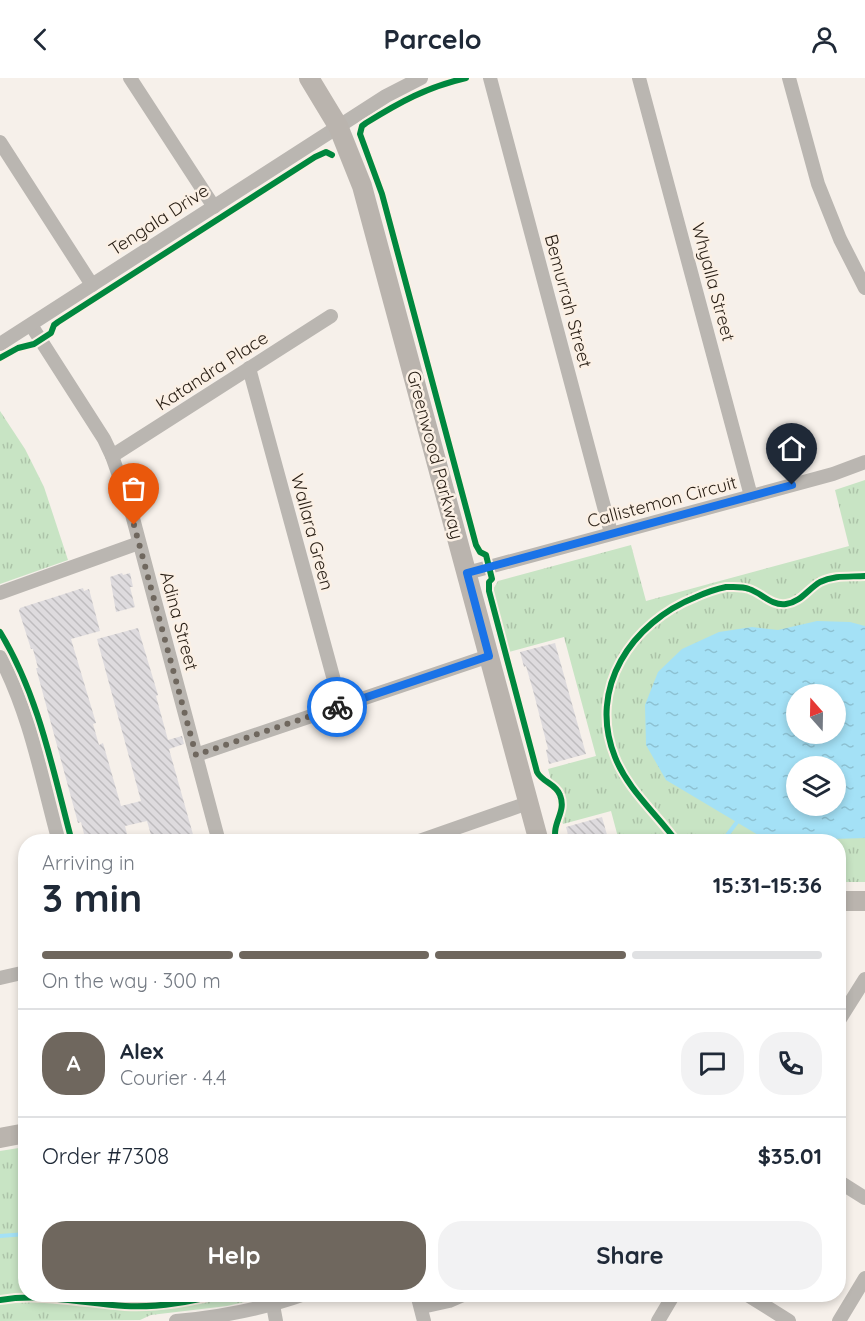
<!DOCTYPE html>
<meta charset="utf-8">
<style>
body{margin:0;font-family:Quicksand,sans-serif;background:#f2f2f3;color:#1f2937;height:100vh;display:flex;flex-direction:column;font-size:22px;white-space:nowrap}
*{box-sizing:border-box;margin:0}
p{font-size:20px;color:#747a83}
.icon{flex:none;width:33px;height:33px;fill:none;stroke:currentColor;stroke-width:2;stroke-linecap:round;stroke-linejoin:round}
.map{position:relative;flex:1;overflow:hidden}
.side{position:absolute;left:18px;top:756px;width:828px;height:468px;display:flex;flex-direction:column;background:#fff;border-radius:24px;box-shadow:0 3px 9px #0003}
.side>*{flex:none}
.needle{width:39px;rotate:340deg}
.fabs{position:absolute;left:786px;top:606px;display:grid;gap:12px}
.fabs a{display:grid;place-items:center;width:60px;height:60px;border-radius:50%;background:#fff;box-shadow:0 3px 9px #0003;font-size:30px}
.pin{position:absolute;display:grid;place-items:center;width:51px;height:51px;color:#fff;margin:-62px -26px;border-radius:50% 50% 50% 0;rotate:-45deg;box-shadow:0 0 6px #0007}
.pin .icon{rotate:45deg}
.courier{position:absolute;display:grid;place-items:center;width:60px;height:60px;margin:-30px;border:4px solid #1a73e8;border-radius:50%;background:#fff;color:#222;box-shadow:0 2px 8px #0007}
.summary em{font-style:normal;font-weight:700}
.summary div{display:flex;flex-direction:column-reverse}
.summary{display:flex;align-items:center;justify-content:space-between;height:102px;padding:0 24px}
h1{font-size:39px;font-weight:700;line-height:45px}
.bar{display:grid;grid-template-columns:repeat(4,1fr);gap:9px 6px;align-content:center;height:72px;padding:0 24px}
.bar i{height:8px;border-radius:4px;background:#e0e1e3}
.bar .active{background:#6f675e}
.bar p{grid-column:span 4}
.line{display:flex;align-items:center;gap:15px;padding:0 24px;border-top:2px solid #e0e1e3}
.line div{flex:1}
.round{display:grid;place-items:center;flex:none;width:63px;height:63px;border-radius:24px;background:#f2f2f3}
.cta{display:flex;gap:12px;margin-top:auto;padding:12px 24px}
.cta a{flex:1;height:69px;border-radius:24px;background:#6f675e;color:#fff;font-size:24px;font-weight:700;line-height:69px;text-align:center}
.cta a+a{background:#f2f2f3;color:#1f2937}
header{display:flex;justify-content:space-between;align-items:center;height:78px;padding:0 24px;background:#fff;font-size:27px;font-weight:700}
.map>svg:first-child{display:block}
</style>
<header><svg class="icon" aria-label="back" viewBox="0 0 24 24"><path d="M15 5l-7 7 7 7"/></svg>Parcelo<svg class="icon" aria-label="person" viewBox="0 0 24 24"><circle cx="12" cy="8" r="4"/><path d="M4 21q1-7 8-7t8 7"/></svg></header>
<div class="map">
<svg width="865" height="1243" viewBox="0 0 865 1243">
<defs>
<pattern id="park-tufts" width="24" height="20" patternUnits="userSpaceOnUse" patternTransform="scale(1.5)"><rect width="24" height="20" fill="#c8e4c4"/><path d="M3 7l-1-3M5 7V3M7 7l1-3M15 17l-1-3M17 17v-4M19 17l1-3" fill="none" stroke="#acc3a8"/></pattern>
<pattern id="water-ripples" width="26" height="14" patternUnits="userSpaceOnUse" patternTransform="scale(1.5)"><rect width="26" height="14" fill="#a4e1f6"/><path d="M2 4q2-2 4 0t4 0M15 11q2-2 4 0t4 0" fill="none" stroke="#8dc1d2"/></pattern>
<pattern id="building-back-hatch" width="6" height="6" patternUnits="userSpaceOnUse" patternTransform="scale(1.5)"><rect width="6" height="6" fill="#dedbde"/><path d="M-1 5l2 2M0 0l6 6M5-1l2 2" fill="none" stroke="#bebcbe"/></pattern>
</defs>
<rect width="100%" height="100%" fill="#f6f0ea"/>
<g fill="url(#park-tufts)" fill-rule="evenodd">
<path d="M 0,333 L 25,371 L 44,409 L 68,482 L 0,506 Z"/>
<path d="M 865,402 L 865,804 L 839,804 L 838,764 L 619,763 L 611,733 L 563,746 L 548,691 L 596,678 L 564,559 L 509,574 L 492,513 L 498,503 L 631,467 L 646,523 L 849,468 L 835,412 ZM 796,616 L 836,616 L 836,656 L 796,656 ZM 796,688 L 836,688 L 836,728 L 796,728 Z"/>
<path d="M 25,1069 L 26,1216 L 274,1217 L 227,1228 L 151,1237 L 140,1242 L 0,1243 L 0,1073 Z"/>
</g>
<path fill="url(#water-ripples)" fill-rule="evenodd" d="M 817,543 L 850,544 L 865,548 L 865,760 L 768,763 L 666,702 L 646,667 L 645,627 L 658,594 L 682,571 L 719,554 L 752,549 L 778,552 ZM 796,616 L 836,616 L 836,656 L 796,656 ZM 796,688 L 836,688 L 836,728 L 796,728 Z"/>
<g fill="none" stroke-linecap="round" stroke-linejoin="round">
<g stroke="#a4e1f6" stroke-width="4">
<path d="M 722,764 L 740,740"/>
<path d="M 0,1158 L 26,1156"/>
</g>
</g>
<g fill="url(#building-back-hatch)">
<path d="M 122,495 L 123,497 L 130,495 L 133,509 L 130,509 L 135,529 L 116,534 L 110,499 Z"/>
<path d="M 83,510 L 84,513 L 89,511 L 100,553 L 71,561 L 96,645 L 93,646 L 99,667 L 103,665 L 121,728 L 141,723 L 97,561 L 138,550 L 158,617 L 156,618 L 168,662 L 182,658 L 184,666 L 169,671 L 194,760 L 180,764 L 153,764 L 147,743 L 125,748 L 129,764 L 86,764 L 81,744 L 78,745 L 36,590 L 38,590 L 33,571 L 31,571 L 19,533 L 20,530 Z"/>
<path d="M 555,565 L 586,676 L 549,686 L 546,672 L 548,671 L 534,616 L 526,588 L 524,589 L 520,574 Z"/>
<path d="M 602,739 L 609,764 L 570,764 L 566,749 Z"/>
</g>
<g fill="none" stroke-linecap="round" stroke-linejoin="round">
<g stroke="#bab6b1" stroke-width="14">
<path d="M 130,0 L 214,129"/>
<path d="M 490,0 L 611,455"/>
<path d="M 639,0 L 751,418"/>
<path d="M 789,0 L 818,106 L 840,161 L 865,210"/>
<path d="M 0,64 L 92,207"/>
<path d="M 31,247 L 104,361 L 112,378 L 130,429 L 219,764"/>
<path d="M 0,266 L 386,18 L 421,0"/>
<path d="M 249,290 L 341,628"/>
<path d="M 112,378 L 331,238"/>
<path d="M 467,495 L 833,396 L 865,384"/>
<path d="M 0,515 L 139,465"/>
<path d="M 0,579 C 30,636 42,702 59,764"/>
<path d="M 196,677 L 489,578"/>
<path d="M 416,764 L 528,725"/>
<path d="M 0,900 L 26,894"/>
<path d="M 838,944 L 865,901"/>
<path d="M 838,1103 L 865,1120"/>
<path d="M 417,1216 L 424,1243"/>
<path d="M 746,1216 L 789,1243"/>
<path d="M 273,1227 L 276,1243"/>
<path d="M 422,1229 L 449,1223 L 465,1216"/>
<path d="M 176,1243 C 220,1239 263,1231 305,1216"/>
<path d="M 658,1243 L 674,1216"/>
<path d="M 839,1243 L 865,1200"/>
</g>
<g stroke="#bab4ae" stroke-width="20">
<path d="M 309,0 L 338,48 L 362,108 L 539,764"/>
<path d="M 838,823 L 865,823"/>
<path d="M 0,1060 L 26,1055"/>
</g>
<g stroke="#fbf0e5" stroke-width="10">
<g id="cycleway">
<path d="M 466,0 C 427,9 400,24 366,45 L 362,48 L 360,56 L 382,116 L 476,467 L 480,474 L 486,477 L 492,501 L 489,504 L 489,513 L 537,694 C 542,704 556,706 560,717 C 567,735 551,744 556,764"/>
<path d="M 0,280 L 18,270 L 34,266 L 51,255 L 54,247 L 58,244 L 315,79 L 326,74 L 332,77"/>
<path d="M 0,554 C 39,618 53,693 72,764"/>
<path d="M 677,764 C 656,735 628,712 615,679 C 587,610 632,544 696,519 C 705,515 716,511 726,509 C 733,509 742,508 749,511 C 762,515 771,528 786,526 C 801,524 808,511 820,504 C 834,497 850,499 865,498"/>
<path d="M 0,1222 C 42,1215 83,1225 125,1228 C 157,1230 190,1224 221,1216"/>
</g>
</g>
<use href="#cycleway" stroke="#00873e" stroke-width="6"/>
</g>
<g fill="none" stroke-linecap="round" stroke-linejoin="round">
<path stroke="#6f675e" stroke-width="6" stroke-dasharray="0 10.8" d="M 134,447 L 196,677 L 337,629"/>
<path stroke="#1a73e8" stroke-width="8" d="M 337,629 L 489,578 L 467,495 L 792,407"/>
</g>
<g text-anchor="middle" stroke-width="5" stroke-linejoin="round" paint-order="stroke">
<g font-size="18" fill="#271d13" stroke="#fbf0e5">
<text transform="translate(159 142) rotate(-33)" y="6">Tengala Drive</text>
<text transform="translate(713 204) rotate(75)" y="6">Whyalla Street</text>
<text transform="translate(568 223) rotate(75)" y="6">Bemurrah Street</text>
<text transform="translate(212 293) rotate(-33)" y="6">Katandra Place</text>
<text transform="translate(435 377) rotate(75)" y="6">Greenwood Parkway</text>
<text transform="translate(662 424) rotate(-15)" y="6">Callistemon Circuit</text>
<text transform="translate(312 454) rotate(75)" y="6">Wallara Green</text>
<text transform="translate(179 543) rotate(75)" y="6">Adina Street</text>
</g>
</g>
</svg>
<div class="fabs">
<a><svg class="needle" viewBox="-14 -14 28 28"><path d="M0-13l5 13h-10z" fill="#e53935"/><path d="M0 13l5-13h-10z" fill="#747a83"/></svg></a>
<a><svg class="icon" aria-label="layers" viewBox="0 0 24 24"><path d="M12 4l9 5-9 5-9-5zM3 14l9 5 9-5"/></svg></a>
</div>
<div class="pin" style="left:134px;top:447px;background:#ea580c"><svg class="icon" aria-label="bag" viewBox="0 0 24 24"><path d="M5 8h14l-1 12H6zM9 8a3 3 0 0 1 6 0"/></svg></div>
<div class="pin" style="left:792px;top:407px;background:#1f2937"><svg class="icon" aria-label="home" viewBox="0 0 24 24"><path d="M3 11l9-7 9 7M6 9v11h12V9"/></svg></div>
<div class="courier" style="left:337px;top:629px"><svg class="icon" aria-label="bike" viewBox="0 0 24 24"><circle cx="6" cy="16" r="4"/><circle cx="18" cy="16" r="4"/><path d="M6 16l4-8h5l3 8M10 8l3 8H6M13 5h3"/></svg></div>
<section class="side">
<div class="summary"><div><h1>3 min</h1><p>Arriving in</p></div><em>15:31–15:36</em></div>
<div class="bar"><i class="active"></i><i class="active"></i><i class="active"></i><i></i><p>On the way · 300 m</p></div>
<div class="line" style="height:108px"><b class="round" style="background:#6f675e;color:#fff">A</b><div><b>Alex</b><p>Courier · 4.4</p></div><a class="round"><svg class="icon" aria-label="chat" viewBox="0 0 24 24"><path d="M4 5h16v11H9l-5 4z"/></svg></a><a class="round"><svg class="icon" aria-label="phone" viewBox="0 0 24 24"><path d="M5 4h4l2 5-3 2q2 4 5 5l2-3 5 2v4C11 20 4 13 5 4z"/></svg></a></div>
<div class="line" style="height:78px"><div>Order #7308</div><b>$35.01</b></div>
<div class="cta"><a>Help</a><a>Share</a></div>
</section>
</div>
